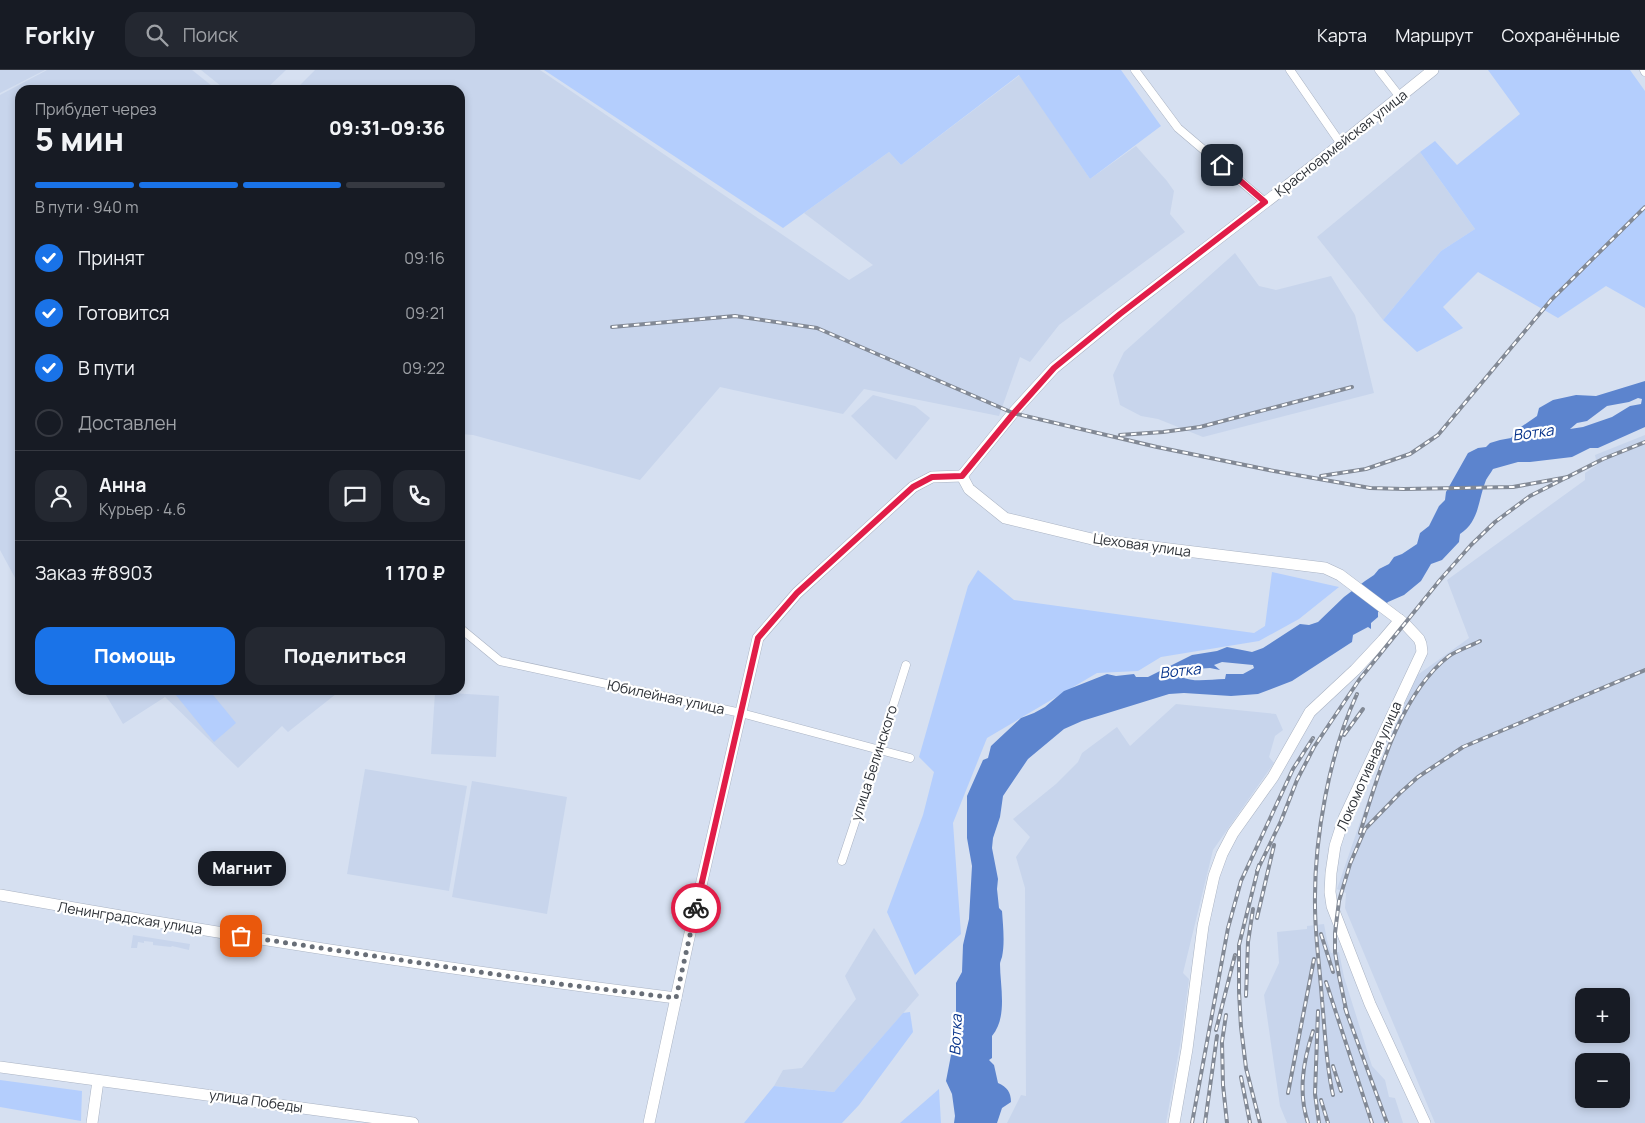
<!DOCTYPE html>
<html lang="ru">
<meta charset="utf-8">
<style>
body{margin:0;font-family:Manrope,sans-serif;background:#242831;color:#f1f3f6;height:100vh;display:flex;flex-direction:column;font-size:19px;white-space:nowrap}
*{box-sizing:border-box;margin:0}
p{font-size:16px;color:#9ea1a6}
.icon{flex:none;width:28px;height:28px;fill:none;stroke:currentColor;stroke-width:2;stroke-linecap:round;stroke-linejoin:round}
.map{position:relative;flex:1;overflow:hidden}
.panel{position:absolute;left:15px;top:15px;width:450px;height:610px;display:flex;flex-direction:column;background:#171b24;border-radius:15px;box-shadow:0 2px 8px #0003}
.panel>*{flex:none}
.controls{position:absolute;left:1575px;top:918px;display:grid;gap:10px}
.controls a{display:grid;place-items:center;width:55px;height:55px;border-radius:10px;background:#171b24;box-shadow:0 2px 8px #0003;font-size:25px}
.pin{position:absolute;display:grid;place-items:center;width:42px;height:42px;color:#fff;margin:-21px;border-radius:10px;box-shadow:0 2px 8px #0006}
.courier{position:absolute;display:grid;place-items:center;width:50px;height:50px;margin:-25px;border:4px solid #e11d48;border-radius:50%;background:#fff;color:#222;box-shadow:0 1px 6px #0007}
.bubble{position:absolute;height:35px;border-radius:15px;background:#171b24;box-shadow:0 2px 8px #0003;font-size:16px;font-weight:800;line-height:35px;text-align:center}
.summary em{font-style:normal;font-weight:800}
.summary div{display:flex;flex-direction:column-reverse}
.summary{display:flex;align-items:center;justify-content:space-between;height:85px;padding:0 20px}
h1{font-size:32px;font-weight:800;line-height:38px}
.bar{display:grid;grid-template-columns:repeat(4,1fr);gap:8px 5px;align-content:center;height:60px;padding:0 20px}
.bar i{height:6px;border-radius:4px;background:#363941}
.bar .on{background:#1a73e8}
.bar p{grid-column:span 4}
.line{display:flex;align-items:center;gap:12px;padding:0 20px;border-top:1px solid #363941}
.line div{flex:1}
.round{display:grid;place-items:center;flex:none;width:52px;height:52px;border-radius:15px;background:#242831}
ol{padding:0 20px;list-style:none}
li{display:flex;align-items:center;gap:15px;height:55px}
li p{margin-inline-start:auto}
li .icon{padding:5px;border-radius:50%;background:#1a73e8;color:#fff;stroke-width:4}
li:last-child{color:#9ea1a6}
li i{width:28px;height:28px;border:2px solid #363941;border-radius:50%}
.button{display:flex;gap:10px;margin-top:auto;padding:10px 20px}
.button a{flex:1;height:58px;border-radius:15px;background:#1a73e8;color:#fff;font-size:20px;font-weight:800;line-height:58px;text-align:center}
.button a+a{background:#242831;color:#f1f3f6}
header{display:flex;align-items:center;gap:30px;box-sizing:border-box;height:70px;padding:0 25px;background:#171b24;border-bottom:1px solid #363941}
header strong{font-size:24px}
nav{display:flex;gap:28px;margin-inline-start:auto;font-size:18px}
.search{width:350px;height:45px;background:#242831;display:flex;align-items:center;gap:12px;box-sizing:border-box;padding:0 18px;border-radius:15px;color:#9ea1a6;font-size:19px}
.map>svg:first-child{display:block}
</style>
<header>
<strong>Forkly</strong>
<div class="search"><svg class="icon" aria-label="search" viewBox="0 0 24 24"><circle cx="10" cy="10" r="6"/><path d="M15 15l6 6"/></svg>Поиск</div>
<nav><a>Карта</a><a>Маршрут</a><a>Сохранённые</a></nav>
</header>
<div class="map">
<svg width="1645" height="1053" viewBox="0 0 1645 1053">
<rect width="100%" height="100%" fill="#d6e0f1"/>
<g fill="#c8d5ec" fill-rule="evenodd">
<path d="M 0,0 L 45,0 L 0,23 Z"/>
<path d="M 47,0 L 192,0 L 217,20 L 20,20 L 20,517 L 0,480 L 0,25 Z"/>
<path d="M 201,0 L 286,0 L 265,20 L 226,20 Z"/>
<path d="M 315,0 L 540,0 L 849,210 L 873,195 L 804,143 L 889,82 L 901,95 L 1020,5 L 1090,109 L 1136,76 L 1167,111 L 1174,121 L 1170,144 L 1185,162 L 1059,255 L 1030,292 L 1020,287 L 999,346 L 864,319 L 843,344 L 720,317 L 640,410 L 473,365 L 460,364 L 460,20 L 301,20 L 300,15 Z"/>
<path d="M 1420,82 L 1475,159 L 1441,181 L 1383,250 L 1317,167 Z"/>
<path d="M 1235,183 L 1259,216 L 1276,220 L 1331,206 L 1355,245 L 1374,323 L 1203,367 L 1158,349 L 1141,346 L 1120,335 L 1113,305 L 1124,282 Z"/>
<path d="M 873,325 L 915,336 L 930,348 L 896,390 L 851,346 Z"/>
<path d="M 1645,365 L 1645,1053 L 1435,1053 L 1345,838 L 1346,823 L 1337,819 L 1378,700 L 1416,606 L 1469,568 L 1447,510 L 1585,410 L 1585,403 L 1597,395 L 1595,385 ZM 1584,926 L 1621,926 L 1621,964 L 1584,964 ZM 1584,991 L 1621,991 L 1621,1029 L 1584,1029 Z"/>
<path d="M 103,620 L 341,620 L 288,662 L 282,656 L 238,698 L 165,627 L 123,654 Z"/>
<path d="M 435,622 L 499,626 L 496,687 L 431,684 Z"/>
<path d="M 1176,634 L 1276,644 L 1283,660 L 1275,666 L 1269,687 L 1274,693 L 1213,780 L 1183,903 L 1189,909 L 1181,969 L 1166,1053 L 1007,1053 L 1021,1025 L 1026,1026 L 1025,818 L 1016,787 L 1030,767 L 1013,749 L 1056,714 L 1078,692 L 1082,683 L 1117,657 L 1130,676 Z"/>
<path d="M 365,699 L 467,716 L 449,821 L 347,804 Z"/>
<path d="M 472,711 L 567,727 L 547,844 L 452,827 Z"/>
<path d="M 1324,854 L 1327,870 L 1331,883 L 1339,882 L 1344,907 L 1372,996 L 1385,1010 L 1389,1027 L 1395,1028 L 1403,1053 L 1287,1053 L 1280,1036 L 1264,925 L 1279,893 L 1277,862 L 1307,859 L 1307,856 Z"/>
<path d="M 874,858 L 919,925 L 834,1022 L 774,1016 L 783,1000 L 802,998 L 856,929 L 845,906 Z"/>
<path d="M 133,865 L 190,874 L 189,880 L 172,876 L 171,877 L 153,875 L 153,872 L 144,871 L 144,873 L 138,872 L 137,878 L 131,878 Z"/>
</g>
<g fill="#b4cefd">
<path d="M 544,0 L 1121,0 L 1161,56 L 1090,109 L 1019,5 L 901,95 L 889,82 L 783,158 Z"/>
<path d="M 1488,0 L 1630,0 L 1645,21 L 1645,238 L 1606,216 L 1558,248 L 1478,202 L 1443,237 L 1463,258 L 1417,282 L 1383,250 L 1441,181 L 1475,159 L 1420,82 L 1435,71 L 1457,95 L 1520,44 Z"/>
<path d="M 978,500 L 1014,530 L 1254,563 L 1265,556 L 1272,502 L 1339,517 L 1299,549 L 1259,571 L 1161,587 L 1138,601 L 1097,603 L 987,668 L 953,753 L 961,864 L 915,905 L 887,842 L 923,745 L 934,702 L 919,687 L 968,516 Z"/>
<path d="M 180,620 L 209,620 L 236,653 L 214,672 L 175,624 Z"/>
<path d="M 910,942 L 913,962 L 859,1035 L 842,1053 L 744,1053 L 774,1016 L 834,1022 L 903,943 Z"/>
<path d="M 0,1010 L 82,1021 L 81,1051 L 0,1037 Z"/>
<path d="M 939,1019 L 941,1053 L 900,1053 Z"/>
</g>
<path fill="#5c84ce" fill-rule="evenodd" d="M 1645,311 L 1645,357 L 1598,378 L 1590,378 L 1572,387 L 1530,392 L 1518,392 L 1493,399 C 1491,403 1488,406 1486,410 C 1478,429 1480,451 1460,464 L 1459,472 L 1442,490 L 1431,494 L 1421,511 L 1404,525 L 1388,532 L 1378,542 L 1378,547 L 1371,553 L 1371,559 L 1368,557 L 1353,565 L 1352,572 L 1292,611 L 1258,624 L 1231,626 L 1184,623 L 1169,624 L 1082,651 L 1064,659 L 1028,689 L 1003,726 L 1000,747 L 993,768 L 992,778 L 998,809 L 997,819 L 999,838 L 1002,841 C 1003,855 1005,873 1002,887 C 1001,890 1000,892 1000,894 C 1000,916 1008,947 992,966 L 992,988 L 989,990 L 994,995 L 998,1013 C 1007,1017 1011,1022 1011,1032 L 1002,1038 L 997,1053 L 954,1053 L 955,1046 L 952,1024 L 946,1011 L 952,980 L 956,942 L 956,913 L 962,902 L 963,875 L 969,849 L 972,796 L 967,768 L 967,726 L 983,690 L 988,688 L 991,676 L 1021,648 L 1034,643 L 1045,637 L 1064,621 L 1107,604 L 1116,606 L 1134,604 L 1136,607 L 1148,607 L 1192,585 L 1217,581 L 1227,577 L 1252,582 L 1263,578 L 1300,554 L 1309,555 L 1318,552 L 1344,527 L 1365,511 L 1374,505 L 1379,499 L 1389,494 L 1394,487 L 1402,484 L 1417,474 L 1420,463 L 1429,456 L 1439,436 L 1445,430 L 1446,422 L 1468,383 L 1478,378 L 1486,377 L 1490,373 L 1500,370 L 1511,368 L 1518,359 L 1537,346 L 1539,338 L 1553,330 L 1576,325 L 1596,326 ZM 1638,328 L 1642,329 L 1641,334 L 1630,336 L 1612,347 L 1583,357 L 1570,359 L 1577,353 L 1587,351 L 1607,336 L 1629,332 ZM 1222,592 L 1253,595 L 1254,598 L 1243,604 L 1226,604 L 1225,609 C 1210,609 1195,613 1181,607 L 1195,599 L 1210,598 L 1220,600 L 1214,595 Z"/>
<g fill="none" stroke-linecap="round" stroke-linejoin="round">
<g stroke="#aab3c3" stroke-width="9">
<g id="street">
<path d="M 1135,0 L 1178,58 L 1265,132"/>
<path d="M 1290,0 L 1341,74"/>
<path d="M 1379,0 L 1400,27"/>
<path d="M 1644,0 L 1645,2"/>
<path d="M 460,558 L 500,591 L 741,643 L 910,688"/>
<path d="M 842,791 L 879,680 L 906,595"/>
</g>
</g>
<g stroke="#aab3c3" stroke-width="12">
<g id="secondary">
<path d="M 962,406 L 969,419 L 1005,448 L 1096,470 L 1325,498 L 1340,505 L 1405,554 L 1419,569 L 1421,574 L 1422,582 L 1344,748 L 1335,776 L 1331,803 L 1330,822 L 1332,836 L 1370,934 L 1425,1053"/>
<path d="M 962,406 L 1013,343 L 1054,298 L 1120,244 L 1331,82 L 1433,0"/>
<path d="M 0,825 C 224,865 450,900 676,928"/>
<path d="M 0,997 L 413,1053"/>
<path d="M 92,1053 L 98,1011"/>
<path d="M 649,1053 L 688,872 L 758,568 L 797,523 L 913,417 L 932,407 L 962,406"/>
<path d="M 1174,1053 L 1187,979 L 1203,856 L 1214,806 L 1222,784 L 1233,763 L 1273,707 L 1310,642 L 1355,600 L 1383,570 L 1400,550"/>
</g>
</g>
<use href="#street" stroke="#fff" stroke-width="8"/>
<use href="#secondary" stroke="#fff" stroke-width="11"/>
<g stroke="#828995" stroke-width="4">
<g id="rail">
<path d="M 612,257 L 735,246 L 817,258 L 1013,343 L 1157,377 L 1274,401 L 1370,418 L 1404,419 L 1513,417 L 1568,407"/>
<path d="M 1120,365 L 1163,362 L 1200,357 L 1352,317"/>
<path d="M 1321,406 L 1366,399 L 1410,384 L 1438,365 L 1551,230 L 1645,137"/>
<path d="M 1344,665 L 1363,639"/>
<path d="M 1360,763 C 1378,705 1400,624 1449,586 C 1458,580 1471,576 1480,571"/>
<path d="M 1259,795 L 1239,875 L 1239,922 L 1241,957 L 1246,998 L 1260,1053"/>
<path d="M 1257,801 L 1281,751 L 1297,710 L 1314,677 L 1359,610 L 1440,510 L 1471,475 L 1495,452 L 1530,426 L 1603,389 L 1645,372"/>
<path d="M 1257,848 L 1274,775"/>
<path d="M 1321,864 L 1333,902"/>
<path d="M 1326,912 L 1372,1053"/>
<path d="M 1246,926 L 1248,872 L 1253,839"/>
<path d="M 1345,938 L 1387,1053"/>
<path d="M 1318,941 L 1315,1024 L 1319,1053"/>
<path d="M 1347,944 L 1339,906 L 1335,882 L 1335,863 L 1339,831 L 1350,794 L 1365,759 L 1400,723 L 1418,707 L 1463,677 L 1645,600"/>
<path d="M 1226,945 L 1222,972 L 1223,1015 L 1227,1053"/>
<path d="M 1216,960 L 1235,885"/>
<path d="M 1333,996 L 1341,1021"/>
<path d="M 1241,1007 L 1250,1053"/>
<path d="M 1288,1023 L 1314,889"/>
<path d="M 1333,1025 C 1326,994 1325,962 1322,930 C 1320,899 1315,867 1315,835 C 1314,769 1329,684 1357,624"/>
<path d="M 1321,1030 L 1328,1053"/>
<path d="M 1192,1053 L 1228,858 L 1241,811 L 1293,699 L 1313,668"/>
<path d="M 1205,1053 L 1217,966"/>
<path d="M 1308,1053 C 1298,1022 1303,992 1313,961"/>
</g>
</g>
<use href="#rail" stroke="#fff" stroke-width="2" stroke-dasharray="5.5" stroke-linecap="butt"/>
</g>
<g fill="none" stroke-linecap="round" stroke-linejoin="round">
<path stroke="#686e77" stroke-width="5" stroke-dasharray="0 9" d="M 241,866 L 560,914 L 676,928 L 696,838"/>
<path stroke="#e11d48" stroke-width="6" d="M 696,838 L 758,568 L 797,523 L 913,417 L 932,407 L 962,406 L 1013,344 L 1054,298 L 1120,244 L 1265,132 L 1222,95"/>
</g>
<g text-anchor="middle" stroke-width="4.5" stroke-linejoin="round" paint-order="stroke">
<g font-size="14" fill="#2c3036" stroke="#fff">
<text transform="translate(1341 73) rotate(-38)" y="5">Красноармейская улица</text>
<text transform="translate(1142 475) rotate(8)" y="5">Цеховая улица</text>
<text transform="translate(666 627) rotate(12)" y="5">Юбилейная улица</text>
<text transform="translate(874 693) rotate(-72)" y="5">улица Белинского</text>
<text transform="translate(1369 696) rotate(-66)" y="5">Локомотивная улица</text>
<text transform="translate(130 848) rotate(9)" y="5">Ленинградская улица</text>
<text transform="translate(256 1031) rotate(8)" y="5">улица Победы</text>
</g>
<g font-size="15" font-style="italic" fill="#08348c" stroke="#fff">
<text transform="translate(1533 363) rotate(-8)" y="5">Вотка</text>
<text transform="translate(1180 601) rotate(-6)" y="5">Вотка</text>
<text transform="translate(956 965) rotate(-88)" y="5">Вотка</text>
</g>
</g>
</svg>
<div class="controls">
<a>+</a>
<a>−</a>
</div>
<div class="pin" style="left:241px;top:866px;background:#ea580c"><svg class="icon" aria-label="bag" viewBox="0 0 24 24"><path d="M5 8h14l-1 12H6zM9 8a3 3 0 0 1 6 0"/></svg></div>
<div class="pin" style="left:1222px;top:95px;background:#1f2937"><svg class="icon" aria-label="home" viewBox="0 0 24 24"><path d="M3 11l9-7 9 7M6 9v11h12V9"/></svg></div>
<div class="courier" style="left:696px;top:838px"><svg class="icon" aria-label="bike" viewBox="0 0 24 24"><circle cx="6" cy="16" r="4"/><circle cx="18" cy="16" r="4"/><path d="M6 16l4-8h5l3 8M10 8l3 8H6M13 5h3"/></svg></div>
<div class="bubble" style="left:198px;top:781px;width:88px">Магнит</div>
<section class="panel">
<div class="summary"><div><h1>5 мин</h1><p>Прибудет через</p></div><em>09:31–09:36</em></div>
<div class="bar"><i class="on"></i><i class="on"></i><i class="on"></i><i></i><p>В пути · 940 m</p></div>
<ol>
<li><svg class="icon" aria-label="check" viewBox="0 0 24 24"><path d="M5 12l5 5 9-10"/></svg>Принят<p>09:16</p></li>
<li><svg class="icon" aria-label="check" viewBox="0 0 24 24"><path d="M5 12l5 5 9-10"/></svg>Готовится<p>09:21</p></li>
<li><svg class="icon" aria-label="check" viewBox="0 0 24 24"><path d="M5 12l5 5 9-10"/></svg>В пути<p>09:22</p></li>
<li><i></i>Доставлен</li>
</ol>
<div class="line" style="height:90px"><a class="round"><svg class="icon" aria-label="person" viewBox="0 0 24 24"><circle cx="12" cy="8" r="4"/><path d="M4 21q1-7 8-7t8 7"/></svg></a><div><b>Анна</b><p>Курьер · 4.6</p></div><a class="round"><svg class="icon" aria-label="chat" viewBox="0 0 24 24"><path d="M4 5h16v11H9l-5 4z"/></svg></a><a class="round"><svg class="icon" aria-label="phone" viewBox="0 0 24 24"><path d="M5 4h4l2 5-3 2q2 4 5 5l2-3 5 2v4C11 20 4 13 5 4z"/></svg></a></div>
<div class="line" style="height:65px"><div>Заказ #8903</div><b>1 170 ₽</b></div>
<div class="button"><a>Помощь</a><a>Поделиться</a></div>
</section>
</div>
